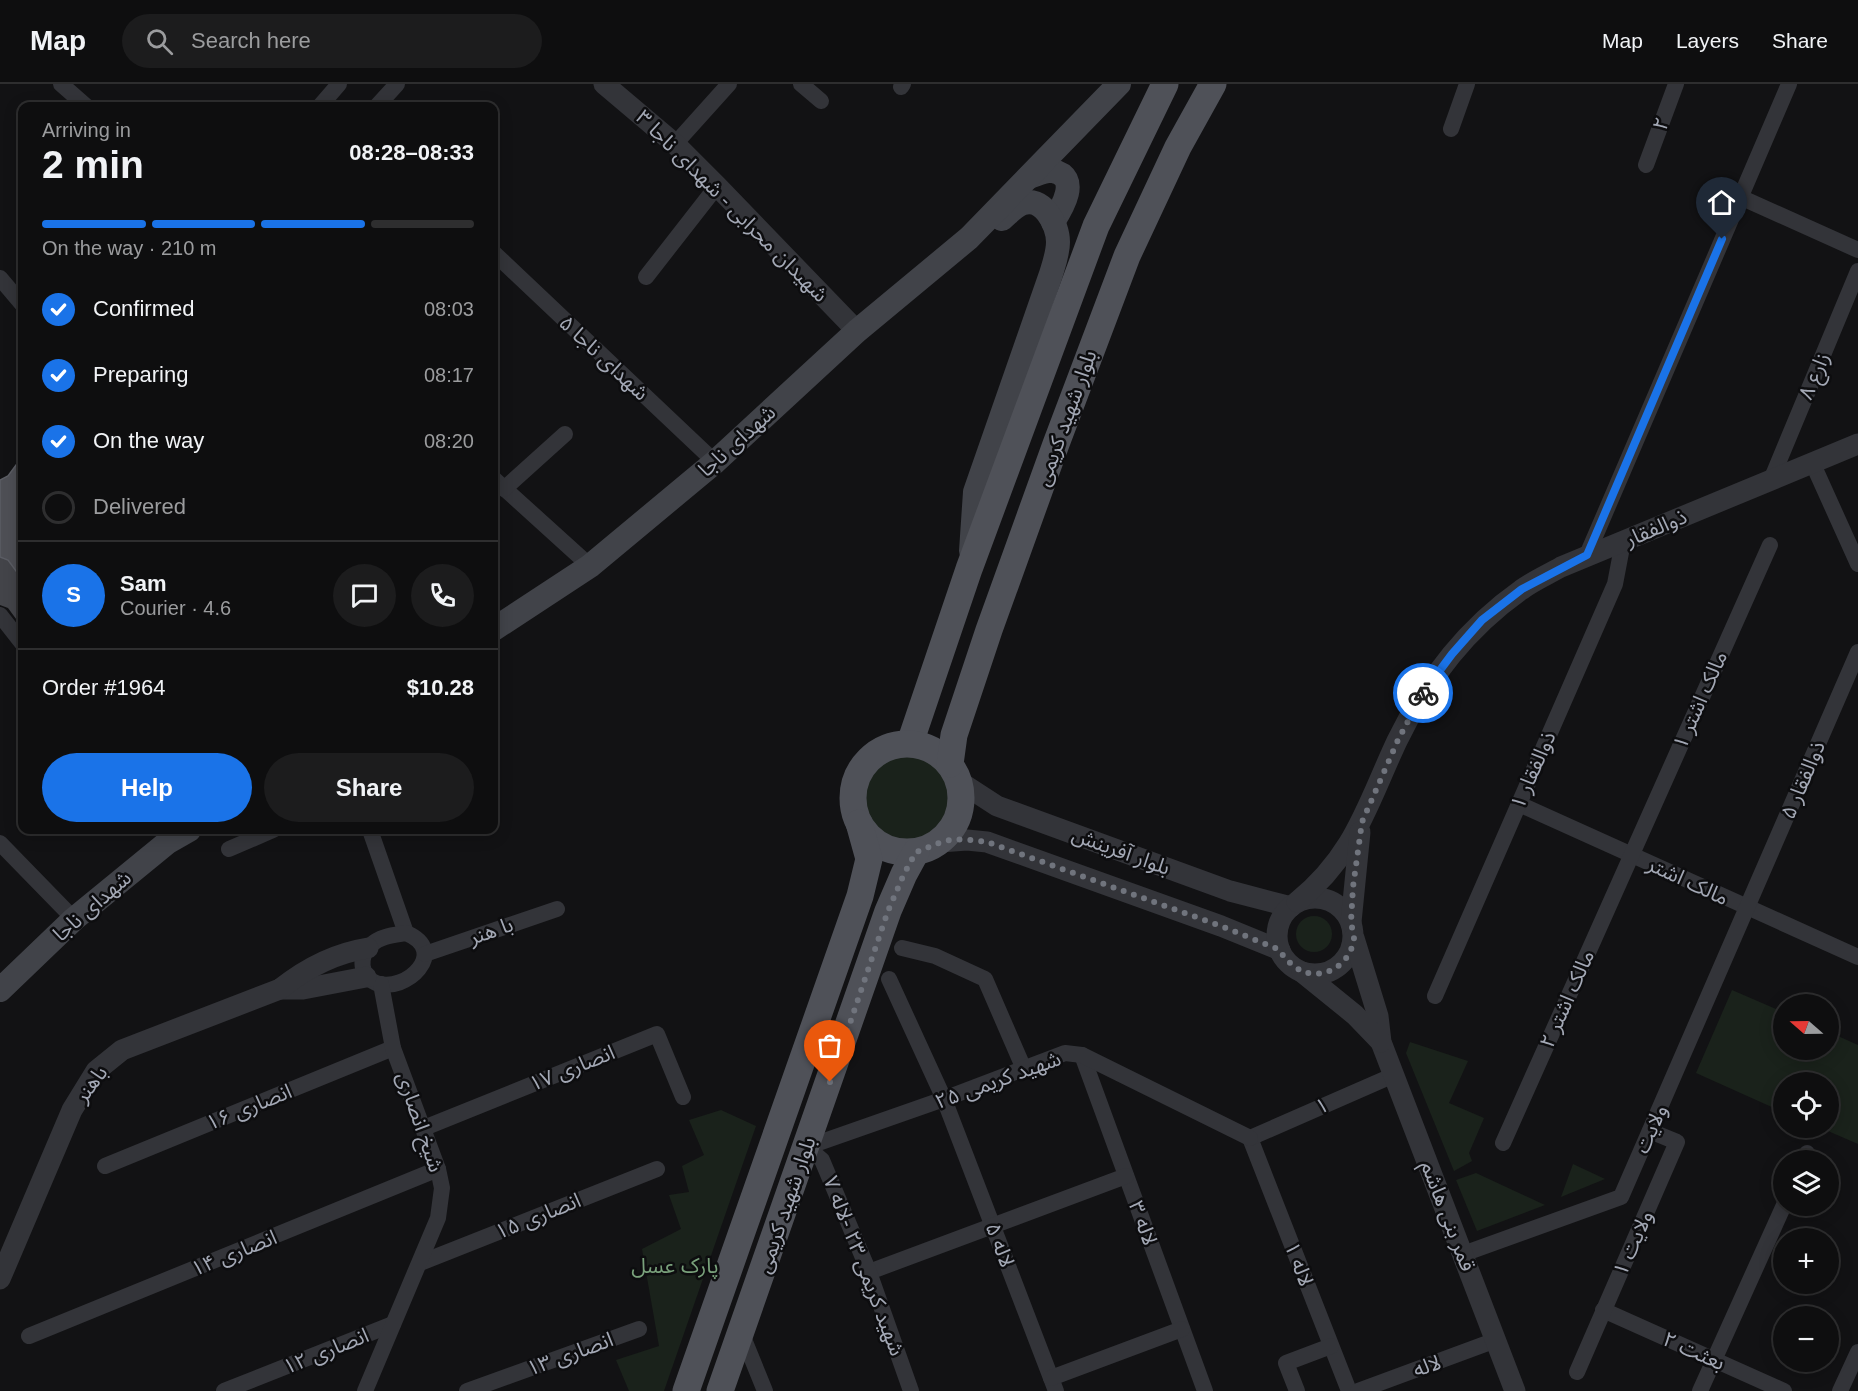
<!DOCTYPE html>
<meta charset="utf-8">
<style>
body{margin:0;font-family:Arial,"Noto Sans Arabic",sans-serif;background:#1c1c1d;color:#f1f3f6;height:100vh;display:flex;flex-direction:column;font-size:22px;white-space:nowrap}
*{box-sizing:border-box;margin:0}
p{font-size:20px;color:#9b9c9e}
.icon{flex:none;width:33px;height:33px;fill:none;stroke:currentColor;stroke-width:2;stroke-linecap:round;stroke-linejoin:round}
.map{position:relative;flex:1;overflow:hidden}
.panel{position:absolute;left:18px;top:18px;width:480px;height:732px;display:flex;flex-direction:column;background:#0e0e0f;border-radius:12px;box-shadow:0 3px 15px #0003,0 0 0 2px #2e2e2f}
.panel>*{flex:none}
.needle{width:39px;rotate:290deg}
.controls{position:absolute;left:1773px;top:910px;display:grid;gap:12px}
.controls a{display:grid;place-items:center;width:66px;height:66px;border-radius:50%;background:#0e0e0f;box-shadow:0 3px 15px #0003,0 0 0 2px #2e2e2f;font-size:30px}
.pin{position:absolute;display:grid;place-items:center;width:51px;height:51px;color:#fff;margin:-62px -26px;border-radius:50% 50% 50% 0;rotate:-45deg;box-shadow:0 0 6px #0007}
.pin .icon{rotate:45deg}
.courier{position:absolute;display:grid;place-items:center;width:60px;height:60px;margin:-30px;border:4px solid #1a73e8;border-radius:50%;background:#fff;color:#222;box-shadow:0 2px 8px #0007}
.overview em{font-style:normal;font-weight:700}
.overview div{display:flex;flex-direction:column-reverse}
.overview{display:flex;align-items:center;justify-content:space-between;height:102px;padding:0 24px}
h1{font-size:39px;font-weight:700;line-height:45px}
.bar{display:grid;grid-template-columns:repeat(4,1fr);gap:9px 6px;align-content:center;height:72px;padding:0 24px}
.bar i{height:8px;border-radius:4px;background:#2e2e2f}
.bar .active{background:#1a73e8}
.bar p{grid-column:span 4}
.line{display:flex;align-items:center;gap:15px;padding:0 24px;border-top:2px solid #2e2e2f}
.line div{flex:1}
.round{display:grid;place-items:center;flex:none;width:63px;height:63px;border-radius:32px;background:#1c1c1d}
ol{padding:0 24px;list-style:none}
li{display:flex;align-items:center;gap:18px;height:66px}
li p{margin-inline-start:auto}
li .icon{padding:6px;border-radius:50%;background:#1a73e8;color:#fff;stroke-width:4}
li:last-child{color:#9b9c9e}
li i{width:33px;height:33px;border:3px solid #2e2e2f;border-radius:50%}
.button{display:flex;gap:12px;margin-top:auto;padding:12px 24px}
.button a{flex:1;height:69px;border-radius:36px;background:#1a73e8;color:#fff;font-size:24px;font-weight:700;line-height:69px;text-align:center}
.button a+a{background:#1c1c1d;color:#f1f3f6}
header{display:flex;align-items:center;gap:36px;box-sizing:border-box;height:84px;padding:0 30px;background:#0e0e0f;border-bottom:2px solid #2e2e2f}
header strong{font-size:28px}
nav{display:flex;gap:33px;margin-inline-start:auto;font-size:21px}
.search{width:420px;height:54px;background:#1c1c1d;display:flex;align-items:center;gap:15px;box-sizing:border-box;padding:0 21px;border-radius:33px;color:#9b9c9e;font-size:22px}
.map>svg:first-child{display:block}
</style>
<header>
<strong>Map</strong>
<div class="search"><svg class="icon" aria-label="search" viewBox="0 0 24 24"><circle cx="10" cy="10" r="6"/><path d="M15 15l6 6"/></svg>Search here</div>
<nav><a>Map</a><a>Layers</a><a>Share</a></nav>
</header>
<div class="map">
<svg width="1858" height="1307" viewBox="0 0 1858 1307">
<rect width="100%" height="100%" fill="#121214"/>
<g fill="#1a221b">
<circle cx="907" cy="714" r="42"/>
<circle cx="1314" cy="850" r="18"/>
<path d="M 1732,906 L 1783,928 L 1784,966 L 1828,966 L 1829,948 L 1858,961 L 1858,1060 L 1821,1044 L 1828,1044 L 1828,999 L 1784,999 L 1783,1028 L 1696,989 Z"/>
<path d="M 1410,958 L 1468,977 L 1449,1019 L 1484,1034 L 1469,1069 L 1472,1077 L 1454,1087 L 1406,969 Z"/>
<path d="M 721,1026 L 756,1042 L 664,1307 L 629,1307 L 616,1276 L 659,1262 L 642,1165 L 681,1145 L 669,1111 L 689,1108 L 682,1082 L 704,1071 L 689,1036 Z"/>
<path d="M 1573,1080 L 1605,1095 L 1561,1113 Z"/>
<path d="M 1476,1089 L 1545,1121 L 1477,1147 L 1456,1096 Z"/>
</g>
<g fill="none" stroke-linecap="round" stroke-linejoin="round">
<g stroke="#333439" stroke-width="16">
<path d="M 61,0 L 86,22"/>
<path d="M 801,0 L 821,17"/>
<path d="M 901,3 L 903,0"/>
<path d="M 320,22 L 339,0"/>
<path d="M 377,22 L 397,0"/>
<path d="M 1451,45 L 1467,0"/>
<path d="M 675,60 L 729,0"/>
<path d="M 1646,81 L 1676,0"/>
<path d="M 1740,113 L 1858,166"/>
<path d="M 494,169 L 715,378"/>
<path d="M 646,193 L 717,102"/>
<path d="M 0,194 L 22,220"/>
<path d="M 1812,378 L 1858,480"/>
<path d="M 494,395 L 590,482"/>
<path d="M 1771,396 L 1858,187"/>
<path d="M 504,405 L 565,350"/>
<path d="M 1587,471 L 1789,0"/>
<path d="M 0,531 L 22,559"/>
<path d="M 1519,720 L 1858,873"/>
<path d="M 370,746 L 406,849"/>
<path d="M 0,759 L 74,835"/>
<path d="M 229,765 L 273,746"/>
<path d="M 406,849 C 450,867 406,910 376,899 C 360,892 358,873 371,861 C 380,852 394,851 406,849 Z"/>
<path d="M 902,864 L 935,872 L 985,895 L 1024,985"/>
<path d="M 425,870 L 557,825"/>
<path d="M 889,895 L 944,1015 L 1056,1307"/>
<path d="M 1435,912 L 1615,500 L 1623,458"/>
<path d="M 1082,971 L 1205,1307"/>
<path d="M 424,1044 L 657,950 L 683,1013"/>
<path d="M 1250,1054 L 1349,1307"/>
<path d="M 1250,1054 L 1394,991"/>
<path d="M 1503,1059 L 1770,461"/>
<path d="M 1803,1077 L 1807,1069"/>
<path d="M 105,1082 L 393,964"/>
<path d="M 1463,1170 L 1621,1113 L 1858,568"/>
<path d="M 420,1179 L 657,1085"/>
<path d="M 869,1188 L 1126,1092"/>
<path d="M 1603,1226 L 1784,1307"/>
<path d="M 741,1248 L 765,1307"/>
<path d="M 29,1252 L 438,1085"/>
<path d="M 1577,1288 L 1677,1058 L 1650,1047"/>
<path d="M 1051,1294 L 1182,1245"/>
<path d="M 224,1307 L 393,1240"/>
<path d="M 365,1307 L 438,1134 L 442,1104 L 438,1085 L 393,964 L 381,900"/>
<path d="M 467,1307 L 639,1245"/>
<path d="M 911,1307 L 869,1188 L 822,1076 L 807,1063 L 944,1015 L 1065,969 L 1082,971 L 1250,1054"/>
<path d="M 1297,1307 L 1286,1279 L 1331,1262"/>
<path d="M 1358,1307 L 1496,1256"/>
<path d="M 1700,1307 L 1784,1121"/>
<path d="M 1840,1307 L 1858,1268"/>
</g>
<g stroke="#333439" stroke-width="21">
<path d="M 604,0 L 675,60 L 717,102 L 857,247"/>
<path d="M 957,696 L 997,722 L 1230,807 L 1291,823"/>
<path d="M 940,758 L 967,756 L 987,758 L 1221,842 L 1280,866"/>
<circle cx="1315" cy="852" r="38"/>
<path d="M 1297,818 C 1355,771 1367,721 1397,657 C 1426,597 1467,544 1521,506 C 1533,497 1547,491 1561,483 L 1858,360"/>
<path d="M 1351,838 L 1360,748"/>
<path d="M 1354,854 L 1378,932 L 1381,958 L 1515,1307"/>
<path d="M 1302,888 L 1355,931 L 1381,958"/>
<path d="M 280,905 L 303,905 L 366,893"/>
<path d="M 0,1195 L 72,1026 L 96,987 L 122,966 L 280,905 C 305,885 336,869 368,864"/>
</g>
<g stroke="#414349" stroke-width="24">
<path d="M 1029,93 C 1036,91 1046,86 1053,87 C 1081,93 1062,124 1053,138"/>
<path d="M 971,467 L 975,408 L 1051,190 C 1054,180 1058,169 1058,158 C 1058,140 1042,110 1021,120 C 1014,123 1008,130 1002,135"/>
<path d="M 494,545 L 590,482 L 715,378 L 857,247 L 969,154 L 1119,0"/>
<path d="M 0,906 L 74,835 L 168,758 L 189,746"/>
</g>
<g stroke="#4f5158" stroke-width="27">
<path d="M 910,659 L 969,485 L 1096,142 L 1165,0"/>
<circle cx="907" cy="714" r="54"/>
<path d="M 950,680 L 954,651 L 989,546 L 1056,360 L 1127,172 L 1178,63 L 1213,0"/>
<path d="M 686,1307 L 860,812 L 869,775 L 859,739"/>
<path d="M 720,1307 L 888,827 L 904,790 L 916,768"/>
</g>
</g>
<path fill="#434449" d="M 22,373 L 22,543 L 8,524 L 0,521 L 0,396 L 8,392 Z"/>
<path fill="#4e4f55" stroke="#5b5d64" stroke-width="1.5" d="M 22,373 L 22,495 L 8,476 L 0,473 L 0,396 L 8,392 Z"/>
<g fill="none" stroke-linecap="round" stroke-linejoin="round">
<path stroke="#70747d" stroke-width="6" stroke-dasharray="0 10.8" d="M 830,998 L 888,827 L 904,790 L 916,768 C 925,765 931,762 939,759 C 953,753 972,756 987,758 L 1221,842 L 1280,866 L 1285,875 L 1302,888 L 1314,890 L 1325,889 L 1336,884 L 1345,876 L 1351,866 L 1354,854 L 1351,838 L 1353,803 L 1362,738 L 1398,656 L 1423,609"/>
<path stroke="#1a73e8" stroke-width="8" d="M 1423,609 L 1452,570 L 1482,536 L 1522,505 L 1587,471 L 1722,155"/>
</g>
<g text-anchor="middle" stroke-width="5" stroke-linejoin="round" paint-order="stroke">
<g font-size="21" fill="#a3a8b5" stroke="#0d0d0f">
<text transform="translate(1661 40) rotate(-69)" y="7">۲</text>
<text transform="translate(732 122) rotate(45)" y="7">شهیدان محرابی - شهدای ناجا ۳</text>
<text transform="translate(604 274) rotate(43)" y="7">شهدای ناجا ۵</text>
<text transform="translate(1814 292) rotate(-67)" y="7">زارع ۸</text>
<text transform="translate(1066 334) rotate(-70)" y="7">بلوار شهید کریمی</text>
<text transform="translate(737 357) rotate(-42)" y="7">شهدای ناجا</text>
<text transform="translate(1656 444) rotate(-23)" y="7">ذوالفقار</text>
<text transform="translate(1700 616) rotate(-66)" y="7">مالک اشتر ۱</text>
<text transform="translate(1533 686) rotate(-66)" y="7">ذوالفقار ۱</text>
<text transform="translate(1803 696) rotate(-67)" y="7">ذوالفقار ۵</text>
<text transform="translate(1121 767) rotate(20)" y="7">بلوار آفرینش</text>
<text transform="translate(1688 797) rotate(25)" y="7">مالک اشتر</text>
<text transform="translate(92 822) rotate(-41)" y="7">شهدای ناجا</text>
<text transform="translate(491 847) rotate(-19)" y="7">با هنر</text>
<text transform="translate(1567 915) rotate(-66)" y="7">مالک اشتر ۲</text>
<text transform="translate(572 984) rotate(-22)" y="7">انصاری ۱۷</text>
<text transform="translate(998 996) rotate(-20)" y="7">شهید کریمی ۲۵</text>
<text transform="translate(91 1000) rotate(-53)" y="7">باهنر</text>
<text transform="translate(1322 1022) rotate(-24)" y="7">۱</text>
<text transform="translate(249 1023) rotate(-22)" y="7">انصاری ۱۶</text>
<text transform="translate(420 1038) rotate(71)" y="7">شیخ انصاری</text>
<text transform="translate(1651 1045) rotate(-66)" y="7">ولایت</text>
<text transform="translate(786 1121) rotate(-71)" y="7">بلوار شهید کریمی</text>
<text transform="translate(538 1132) rotate(-22)" y="7">انصاری ۱۵</text>
<text transform="translate(1448 1132) rotate(69)" y="7">قمر بنی هاشم</text>
<text transform="translate(1143 1139) rotate(70)" y="7">لاله ۳</text>
<text transform="translate(1633 1159) rotate(-66)" y="7">ولایت ۱</text>
<text transform="translate(1000 1161) rotate(69)" y="7">لاله ۵</text>
<text transform="translate(234 1169) rotate(-22)" y="7">انصاری ۱۴</text>
<text transform="translate(1299 1180) rotate(69)" y="7">لاله ۱</text>
<text transform="translate(864 1182) rotate(69)" y="7">شهید کریمی ۲۳ -لاله ۷</text>
<text transform="translate(326 1267) rotate(-22)" y="7">انصاری ۱۲</text>
<text transform="translate(1694 1267) rotate(24)" y="7">بعثت ۲</text>
<text transform="translate(570 1270) rotate(-20)" y="7">انصاری ۱۳</text>
<text transform="translate(1427 1282) rotate(-20)" y="7">لاله</text>
</g>
<g font-size="21" fill="#79a17b" stroke="#0d0d0f">
<text x="675" y="1189">پارک عسل</text>
</g>
</g>
</svg>
<div class="controls">
<a><svg class="needle" viewBox="-14 -14 28 28"><path d="M0-13l5 13h-10z" fill="#e53935"/><path d="M0 13l5-13h-10z" fill="#9b9c9e"/></svg></a>
<a><svg class="icon" aria-label="locate" viewBox="0 0 24 24"><circle cx="12" cy="12" r="6"/><path d="M12 2v4M12 18v4M2 12h4M18 12h4"/></svg></a>
<a><svg class="icon" aria-label="layers" viewBox="0 0 24 24"><path d="M12 4l9 5-9 5-9-5zM3 14l9 5 9-5"/></svg></a>
<a>+</a>
<a>−</a>
</div>
<div class="pin" style="left:830px;top:998px;background:#ea580c"><svg class="icon" aria-label="bag" viewBox="0 0 24 24"><path d="M5 8h14l-1 12H6zM9 8a3 3 0 0 1 6 0"/></svg></div>
<div class="pin" style="left:1722px;top:155px;background:#1f2937"><svg class="icon" aria-label="home" viewBox="0 0 24 24"><path d="M3 11l9-7 9 7M6 9v11h12V9"/></svg></div>
<div class="courier" style="left:1423px;top:609px"><svg class="icon" aria-label="bike" viewBox="0 0 24 24"><circle cx="6" cy="16" r="4"/><circle cx="18" cy="16" r="4"/><path d="M6 16l4-8h5l3 8M10 8l3 8H6M13 5h3"/></svg></div>
<section class="panel">
<div class="overview"><div><h1>2 min</h1><p>Arriving in</p></div><em>08:28–08:33</em></div>
<div class="bar"><i class="active"></i><i class="active"></i><i class="active"></i><i></i><p>On the way · 210 m</p></div>
<ol>
<li><svg class="icon" aria-label="check" viewBox="0 0 24 24"><path d="M5 12l5 5 9-10"/></svg>Confirmed<p>08:03</p></li>
<li><svg class="icon" aria-label="check" viewBox="0 0 24 24"><path d="M5 12l5 5 9-10"/></svg>Preparing<p>08:17</p></li>
<li><svg class="icon" aria-label="check" viewBox="0 0 24 24"><path d="M5 12l5 5 9-10"/></svg>On the way<p>08:20</p></li>
<li><i></i>Delivered</li>
</ol>
<div class="line" style="height:108px"><b class="round" style="background:#1a73e8;color:#fff">S</b><div><b>Sam</b><p>Courier · 4.6</p></div><a class="round"><svg class="icon" aria-label="chat" viewBox="0 0 24 24"><path d="M4 5h16v11H9l-5 4z"/></svg></a><a class="round"><svg class="icon" aria-label="phone" viewBox="0 0 24 24"><path d="M5 4h4l2 5-3 2q2 4 5 5l2-3 5 2v4C11 20 4 13 5 4z"/></svg></a></div>
<div class="line" style="height:78px"><div>Order #1964</div><b>$10.28</b></div>
<div class="button"><a>Help</a><a>Share</a></div>
</section>
</div>
